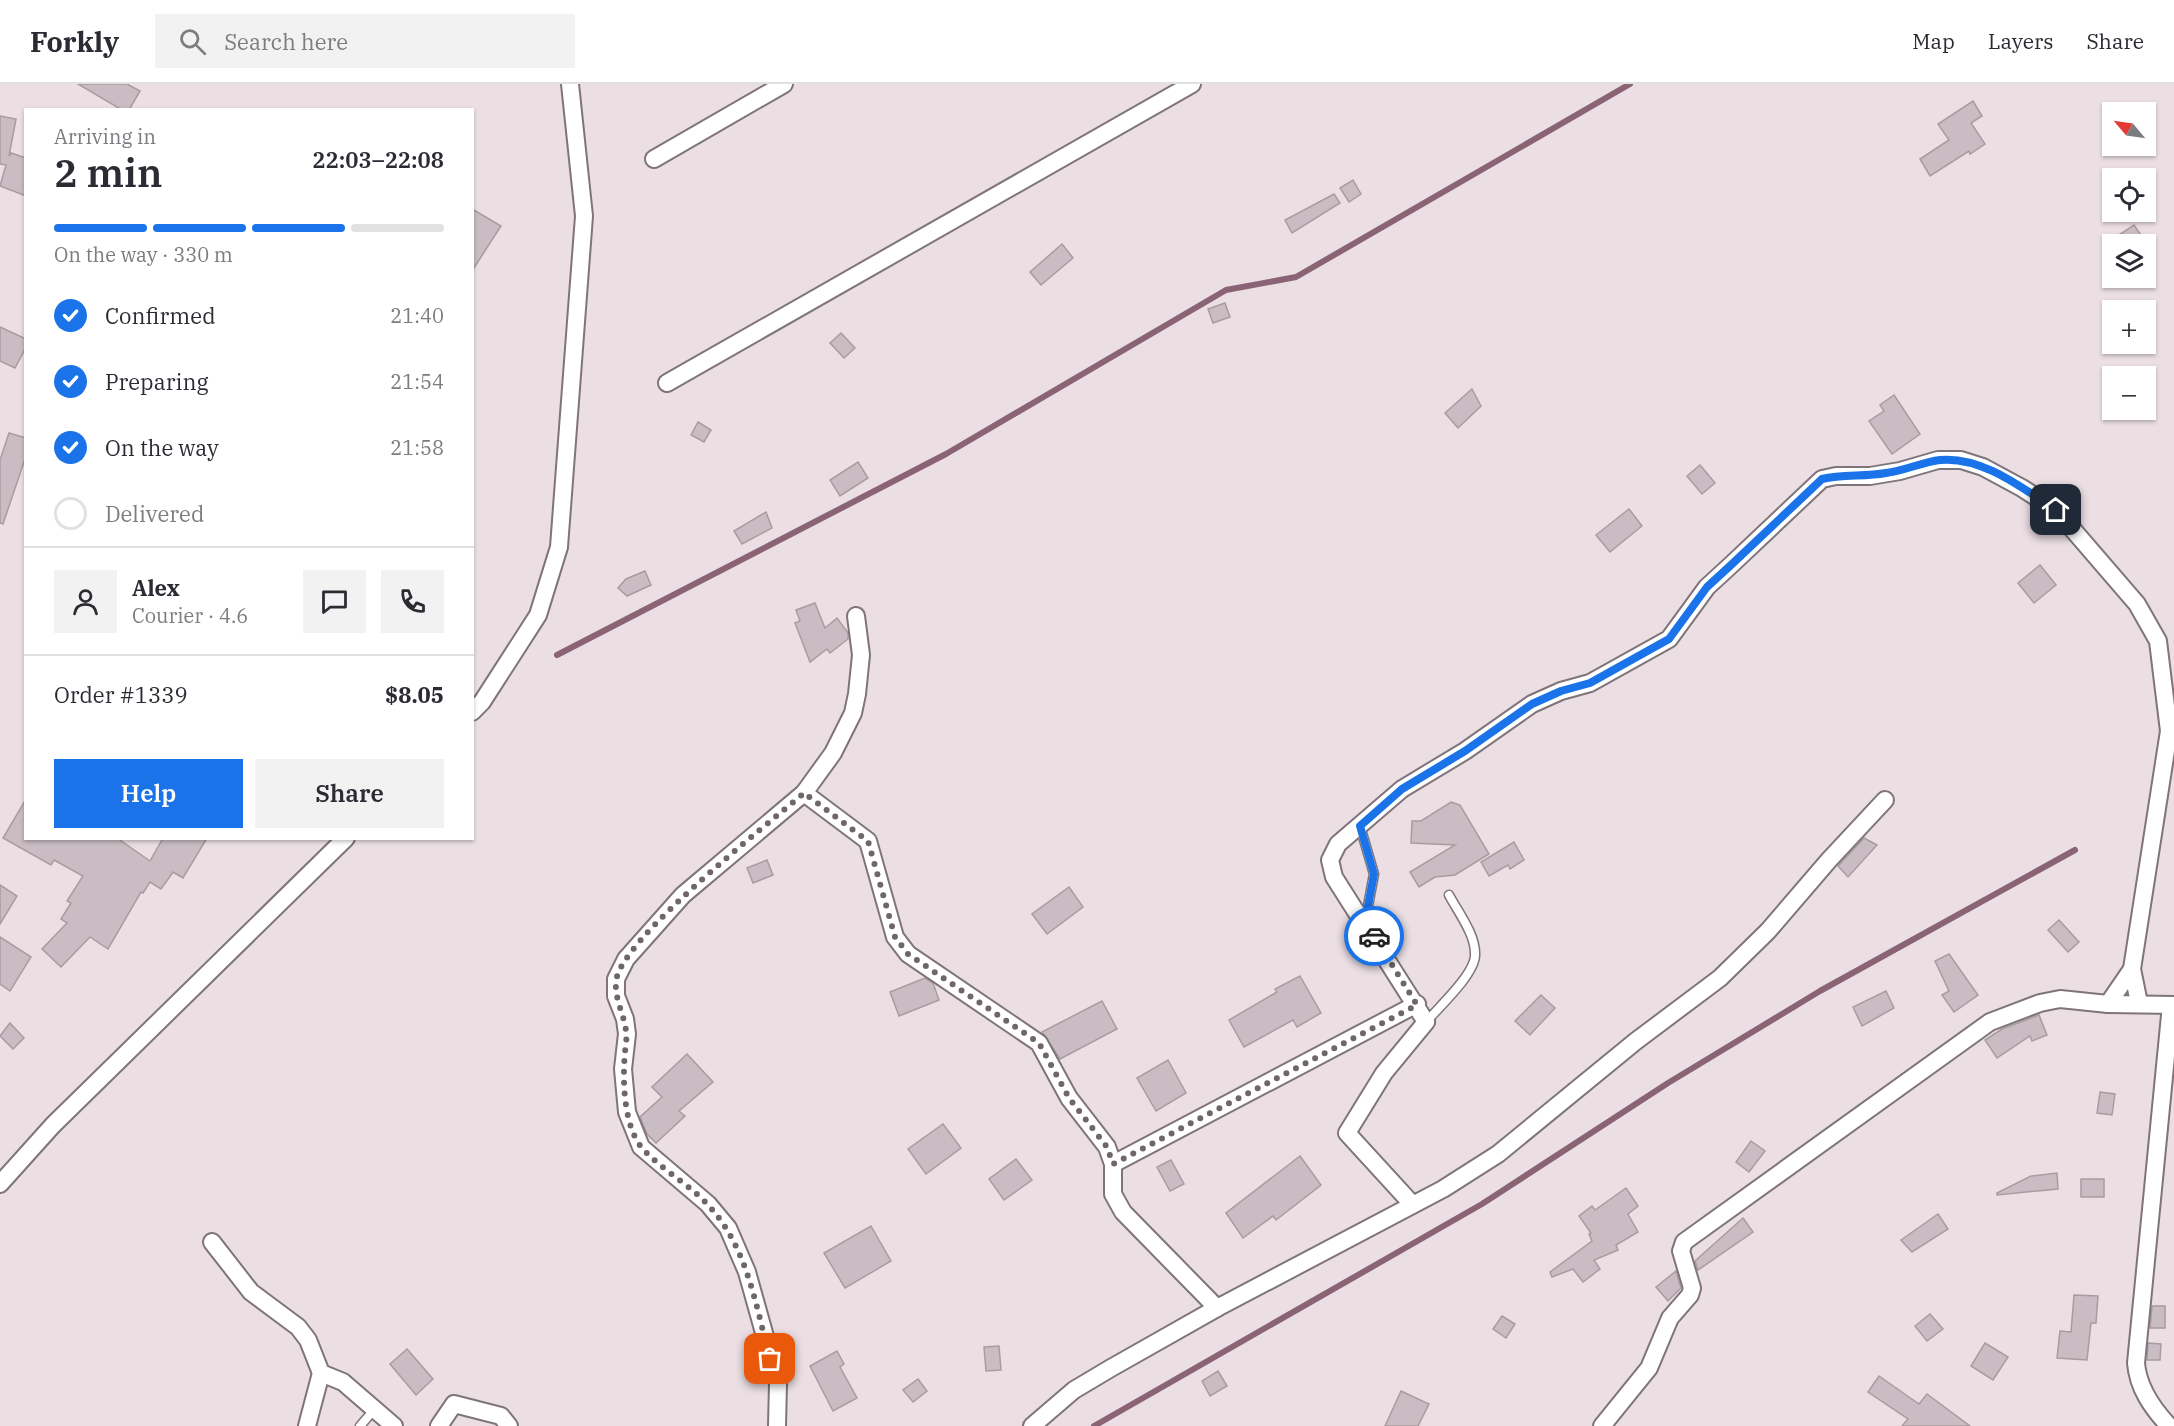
<!DOCTYPE html>
<meta charset="utf-8">
<style>
body{margin:0;font-family:"IBM Plex Serif",serif;background:#f2f2f3;color:#2b2b33;height:100vh;display:flex;flex-direction:column;font-size:22px;white-space:nowrap}
*{box-sizing:border-box;margin:0}
p{font-size:20px;color:#7c7c81}
.icon{flex:none;width:33px;height:33px;fill:none;stroke:currentColor;stroke-width:2;stroke-linecap:round;stroke-linejoin:round}
.map{position:relative;flex:1;overflow:hidden}
.details{position:absolute;left:24px;top:24px;width:450px;height:732px;display:flex;flex-direction:column;background:#fff;border-radius:0px;box-shadow:0 2px 4px #0004}
.details>*{flex:none}
.needle{width:39px;rotate:299deg}
.fabs{position:absolute;left:2102px;top:18px;display:grid;gap:12px}
.fabs a{display:grid;place-items:center;width:54px;height:54px;border-radius:0px;background:#fff;box-shadow:0 2px 4px #0004;font-size:30px}
.pin{position:absolute;display:grid;place-items:center;width:51px;height:51px;color:#fff;margin:-26px;border-radius:12px;box-shadow:0 3px 9px #0006}
.courier{position:absolute;display:grid;place-items:center;width:60px;height:60px;margin:-30px;border:4px solid #1a73e8;border-radius:50%;background:#fff;color:#222;box-shadow:0 2px 8px #0007}
.head em{font-style:normal;font-weight:600}
.head div{display:flex;flex-direction:column-reverse}
.head{display:flex;align-items:center;justify-content:space-between;height:102px;padding:0 30px}
h1{font-size:39px;font-weight:600;line-height:45px}
.bar{display:grid;grid-template-columns:repeat(4,1fr);gap:9px 6px;align-content:center;height:72px;padding:0 30px}
.bar i{height:8px;border-radius:4px;background:#e1e1e2}
.bar .active{background:#1a73e8}
.bar p{grid-column:span 4}
.line{display:flex;align-items:center;gap:15px;padding:0 30px;border-top:2px solid #e1e1e2}
.line div{flex:1}
.round{display:grid;place-items:center;flex:none;width:63px;height:63px;border-radius:0px;background:#f2f2f3}
ol{padding:0 30px;list-style:none}
li{display:flex;align-items:center;gap:18px;height:66px}
li p{margin-inline-start:auto}
li .icon{padding:6px;border-radius:50%;background:#1a73e8;color:#fff;stroke-width:4}
li:last-child{color:#7c7c81}
li i{width:33px;height:33px;border:3px solid #e1e1e2;border-radius:50%}
.button{display:flex;gap:12px;margin-top:auto;padding:12px 30px}
.button a{flex:1;height:69px;border-radius:0px;background:#1a73e8;color:#fff;font-size:24px;font-weight:600;line-height:69px;text-align:center}
.button a+a{background:#f2f2f3;color:#2b2b33}
header{display:flex;align-items:center;gap:36px;box-sizing:border-box;height:84px;padding:0 30px;background:#fff;border-bottom:2px solid #e1e1e2}
header strong{font-size:28px}
nav{display:flex;gap:33px;margin-inline-start:auto;font-size:21px}
.search{width:420px;height:54px;background:#f2f2f3;display:flex;align-items:center;gap:15px;box-sizing:border-box;padding:0 21px;border-radius:0px;color:#7c7c81;font-size:22px}
.map>svg:first-child{display:block}
</style>
<header>
<strong>Forkly</strong>
<div class="search"><svg class="icon" aria-label="search" viewBox="0 0 24 24"><circle cx="10" cy="10" r="6"/><path d="M15 15l6 6"/></svg>Search here</div>
<nav><a>Map</a><a>Layers</a><a>Share</a></nav>
</header>
<div class="map">
<svg width="2174" height="1342" viewBox="0 0 2174 1342">
<rect width="100%" height="100%" fill="#ebdfe4"/>
<g fill="none" stroke-linecap="round" stroke-linejoin="round">
<g stroke="#8a6475" stroke-width="6">
<path d="M 557,571 L 946,370 L 1226,206 L 1296,193 L 1630,0"/>
<path d="M 1094,1342 L 1482,1120 L 1668,999 L 1820,907 L 2075,766"/>
</g>
</g>
<g fill="#c9bcc2" stroke="#a89ca1" stroke-width="1.5">
<path d="M 78,0 L 127,0 L 140,7 L 129,26 L 122,26 Z"/>
<path d="M 1973,17 L 1982,32 L 1971,39 L 1985,60 L 1970,70 L 1969,67 L 1930,92 L 1920,75 L 1949,56 L 1938,40 Z"/>
<path d="M 0,32 L 16,35 L 9,72 L 11,69 L 26,74 L 26,112 L 0,102 L 6,81 L 0,80 Z"/>
<path d="M 1353,96 L 1361,110 L 1349,118 L 1340,104 Z"/>
<path d="M 1334,110 L 1340,119 L 1292,149 L 1285,136 Z"/>
<path d="M 472,125 L 501,142 L 472,187 Z"/>
<path d="M 2134,141 L 2147,160 L 2105,160 Z"/>
<path d="M 1062,160 L 1073,174 L 1041,201 L 1030,188 Z"/>
<path d="M 1225,219 L 1230,233 L 1213,239 L 1208,225 Z"/>
<path d="M 0,243 L 26,255 L 26,263 L 15,284 L 0,277 Z"/>
<path d="M 841,249 L 855,264 L 844,274 L 830,259 Z"/>
<path d="M 1472,305 L 1481,322 L 1458,344 L 1445,329 Z"/>
<path d="M 1894,311 L 1920,350 L 1892,370 L 1869,337 L 1884,327 L 1880,321 Z"/>
<path d="M 698,338 L 711,346 L 704,358 L 691,351 Z"/>
<path d="M 9,349 L 26,354 L 26,372 L 3,440 L 0,439 L 0,376 Z"/>
<path d="M 858,378 L 868,394 L 840,412 L 830,396 Z"/>
<path d="M 1700,381 L 1715,399 L 1702,410 L 1687,392 Z"/>
<path d="M 1629,425 L 1642,442 L 1610,468 L 1596,451 Z"/>
<path d="M 766,428 L 772,444 L 742,460 L 734,447 Z"/>
<path d="M 2040,481 L 2056,501 L 2034,519 L 2018,499 Z"/>
<path d="M 645,487 L 651,501 L 627,512 L 618,504 L 626,495 Z"/>
<path d="M 815,519 L 825,544 L 837,534 L 848,549 L 848,555 L 830,569 L 827,565 L 810,578 L 795,539 L 800,537 L 796,526 Z"/>
<path d="M 26,715 L 26,754 L 117,754 L 150,777 L 163,754 L 207,754 L 183,794 L 173,788 L 161,805 L 150,798 L 143,809 L 141,808 L 108,865 L 90,853 L 61,883 L 42,865 L 67,839 L 61,835 L 71,819 L 67,817 L 83,792 L 54,776 L 51,781 L 3,754 Z"/>
<path d="M 1451,718 L 1460,721 L 1489,770 L 1455,791 L 1435,793 L 1419,803 L 1410,788 L 1455,761 L 1411,759 L 1412,737 L 1421,737 Z"/>
<path d="M 1864,754 L 1877,761 L 1848,793 L 1838,782 Z"/>
<path d="M 1514,758 L 1524,776 L 1510,785 L 1508,781 L 1489,792 L 1481,778 Z"/>
<path d="M 767,776 L 773,791 L 753,799 L 747,784 Z"/>
<path d="M 0,801 L 17,812 L 0,840 Z"/>
<path d="M 1069,803 L 1083,823 L 1047,850 L 1032,830 Z"/>
<path d="M 2059,836 L 2079,858 L 2068,868 L 2048,846 Z"/>
<path d="M 0,853 L 31,873 L 10,907 L 0,900 Z"/>
<path d="M 1949,870 L 1978,911 L 1954,928 L 1942,911 L 1949,907 L 1935,877 Z"/>
<path d="M 1300,892 L 1321,929 L 1297,943 L 1293,936 L 1244,963 L 1229,936 L 1277,908 L 1275,905 Z"/>
<path d="M 925,894 L 933,899 L 939,916 L 899,932 L 890,908 Z"/>
<path d="M 1886,907 L 1894,924 L 1862,942 L 1853,923 Z"/>
<path d="M 1541,911 L 1555,924 L 1530,951 L 1515,937 Z"/>
<path d="M 1102,917 L 1117,945 L 1060,975 L 1042,948 Z"/>
<path d="M 2039,931 L 2047,951 L 2032,957 L 2030,952 L 1997,974 L 1985,956 L 2002,945 Z"/>
<path d="M 10,939 L 24,954 L 13,965 L 0,952 Z"/>
<path d="M 687,970 L 713,998 L 679,1027 L 685,1032 L 656,1059 L 647,1050 L 640,1033 L 662,1013 L 652,1003 Z"/>
<path d="M 1168,976 L 1186,1009 L 1156,1027 L 1137,994 Z"/>
<path d="M 2100,1008 L 2115,1010 L 2112,1031 L 2097,1029 Z"/>
<path d="M 943,1040 L 961,1064 L 926,1090 L 908,1065 Z"/>
<path d="M 1751,1057 L 1765,1067 L 1749,1088 L 1736,1078 Z"/>
<path d="M 1300,1072 L 1321,1101 L 1276,1136 L 1273,1132 L 1243,1154 L 1226,1129 Z"/>
<path d="M 1016,1075 L 1032,1096 L 1004,1116 L 989,1095 Z"/>
<path d="M 1171,1076 L 1184,1100 L 1170,1107 L 1157,1083 Z"/>
<path d="M 2057,1089 L 2058,1105 L 1997,1111 L 1997,1109 L 2031,1092 Z"/>
<rect x="2081" y="1095" width="23" height="18"/>
<path d="M 1626,1104 L 1638,1122 L 1628,1130 L 1638,1148 L 1616,1161 L 1618,1166 L 1594,1176 L 1600,1185 L 1583,1198 L 1573,1185 L 1552,1193 L 1550,1188 L 1592,1157 L 1589,1150 L 1591,1149 L 1579,1132 L 1592,1122 L 1595,1126 Z"/>
<path d="M 1938,1130 L 1948,1145 L 1912,1168 L 1901,1156 Z"/>
<path d="M 1743,1134 L 1753,1148 L 1698,1186 L 1695,1177 Z"/>
<path d="M 871,1142 L 891,1177 L 845,1204 L 824,1169 Z"/>
<path d="M 1676,1187 L 1681,1204 L 1668,1217 L 1656,1203 Z"/>
<path d="M 2074,1211 L 2098,1212 L 2096,1239 L 2091,1239 L 2087,1276 L 2057,1274 L 2060,1247 L 2071,1248 Z"/>
<path d="M 2152,1222 L 2165,1222 L 2165,1244 L 2150,1244 Z"/>
<path d="M 1930,1230 L 1943,1245 L 1927,1257 L 1915,1242 Z"/>
<path d="M 1502,1232 L 1515,1240 L 1506,1254 L 1493,1245 Z"/>
<path d="M 1985,1259 L 2008,1273 L 1993,1296 L 1971,1282 Z"/>
<path d="M 2148,1259 L 2161,1260 L 2160,1276 L 2147,1276 Z"/>
<path d="M 999,1262 L 1001,1286 L 986,1287 L 984,1263 Z"/>
<path d="M 407,1265 L 433,1295 L 416,1311 L 390,1280 Z"/>
<path d="M 837,1267 L 844,1280 L 840,1283 L 857,1314 L 833,1327 L 810,1282 Z"/>
<path d="M 1218,1287 L 1227,1302 L 1210,1312 L 1202,1297 Z"/>
<path d="M 1879,1292 L 1919,1320 L 1927,1310 L 1970,1342 L 1902,1342 L 1908,1335 L 1868,1308 Z"/>
<path d="M 918,1295 L 927,1307 L 913,1318 L 903,1306 Z"/>
<path d="M 1401,1307 L 1429,1320 L 1418,1342 L 1385,1342 Z"/>
</g>
<g fill="none" stroke-linecap="round" stroke-linejoin="round">
<g stroke="#7f7479" stroke-width="11">
<g id="lane">
<path d="M 1360,742 L 1374,790 L 1365,838"/>
<path d="M 1426,938 C 1439,923 1475,890 1475,871 C 1476,851 1458,828 1449,811"/>
<path d="M 360,1342 L 373,1327"/>
</g>
</g>
<g stroke="#7f7479" stroke-width="20">
<g id="street">
<path d="M 654,75 L 784,0"/>
<path d="M 667,299 L 1192,0"/>
<path d="M 472,628 L 482,618 L 538,531 L 559,463 L 584,132 L 570,0"/>
<path d="M 804,709 L 868,757 L 895,853 L 908,870 L 1039,959 L 1069,1014 L 1107,1063 L 1113,1080 L 1113,1110 L 1123,1128 L 1217,1224"/>
<path d="M 2108,920 L 2132,885"/>
<path d="M 1113,1080 L 1417,920"/>
<path d="M 0,1100 L 53,1041 L 346,754"/>
<path d="M 1412,1120 L 1347,1049 L 1384,989 L 1426,938 L 1334,793 L 1330,776 L 1338,760 L 1402,705 L 1465,667 L 1532,620 L 1561,607 L 1590,599 L 1669,555 L 1707,503 L 1731,481 L 1822,395 L 1836,392 L 1870,392 L 1900,387 L 1938,376 L 1961,376 L 1983,383 L 2022,404 L 2056,426 L 2137,520 L 2158,557 L 2169,647 L 2132,885 L 2139,919"/>
<path d="M 212,1158 L 251,1208 L 298,1243 L 308,1256 L 321,1289 L 343,1298 L 394,1342"/>
<path d="M 307,1342 L 321,1289"/>
<path d="M 439,1342 L 454,1320 L 501,1332 L 509,1342"/>
<path d="M 777,1342 L 778,1299 L 747,1188 L 728,1144 L 708,1120 L 641,1063 L 627,1028 L 623,985 L 627,950 L 625,935 L 616,912 L 616,895 L 626,875 L 683,811 L 804,709 L 833,669 L 853,629 L 857,610 L 861,571 L 856,532"/>
<path d="M 1032,1342 L 1074,1306 L 1111,1284 L 1217,1224 L 1443,1105 L 1498,1070 L 1636,957 L 1720,894 L 1768,847 L 1829,776 L 1885,716"/>
<path d="M 1602,1342 L 1649,1284 L 1670,1234 L 1690,1211 L 1692,1204 L 1681,1167 L 1684,1158 L 1990,938 L 2040,919 L 2060,915 L 2108,920 L 2174,921"/>
<path d="M 2169,1342 C 2152,1324 2138,1304 2136,1279 L 2171,921"/>
</g>
</g>
<use href="#lane" stroke="#fff" stroke-width="8"/>
<use href="#street" stroke="#fff" stroke-width="16"/>
</g>
<g fill="none" stroke-linecap="round" stroke-linejoin="round">
<path stroke="#6e6669" stroke-width="6" stroke-dasharray="0 10.8" d="M 770,1275 C 756,1222 747,1162 708,1121 C 689,1100 662,1086 643,1065 C 622,1042 622,988 626,959 C 629,937 614,919 616,897 C 621,855 767,741 804,709 L 868,757 L 895,853 L 908,870 L 1039,959 L 1069,1014 L 1107,1063 L 1113,1080 L 1417,921 L 1374,852"/>
<path stroke="#1a73e8" stroke-width="8" d="M 1374,852 L 1365,838 L 1374,790 L 1360,742 L 1402,705 L 1465,667 L 1532,620 L 1561,607 L 1590,599 L 1669,555 L 1707,503 L 1731,481 L 1822,395 C 1843,390 1864,393 1886,389 C 1904,387 1922,378 1940,376 C 1982,372 2022,404 2056,426"/>
</g>
</svg>
<div class="fabs">
<a><svg class="needle" viewBox="-14 -14 28 28"><path d="M0-13l5 13h-10z" fill="#e53935"/><path d="M0 13l5-13h-10z" fill="#7c7c81"/></svg></a>
<a><svg class="icon" aria-label="locate" viewBox="0 0 24 24"><circle cx="12" cy="12" r="6"/><path d="M12 2v4M12 18v4M2 12h4M18 12h4"/></svg></a>
<a><svg class="icon" aria-label="layers" viewBox="0 0 24 24"><path d="M12 4l9 5-9 5-9-5zM3 14l9 5 9-5"/></svg></a>
<a>+</a>
<a>−</a>
</div>
<div class="pin" style="left:770px;top:1275px;background:#ea580c"><svg class="icon" aria-label="bag" viewBox="0 0 24 24"><path d="M5 8h14l-1 12H6zM9 8a3 3 0 0 1 6 0"/></svg></div>
<div class="pin" style="left:2056px;top:426px;background:#1f2937"><svg class="icon" aria-label="home" viewBox="0 0 24 24"><path d="M3 11l9-7 9 7M6 9v11h12V9"/></svg></div>
<div class="courier" style="left:1374px;top:852px"><svg class="icon" aria-label="car" viewBox="0 0 24 24"><path d="M5 17H2v-5l4-1 3-4h7l3 4 3 1v5h-3M9 17h6M6 11h13"/><circle cx="7" cy="17" r="2"/><circle cx="17" cy="17" r="2"/></svg></div>
<section class="details">
<div class="head"><div><h1>2 min</h1><p>Arriving in</p></div><em>22:03–22:08</em></div>
<div class="bar"><i class="active"></i><i class="active"></i><i class="active"></i><i></i><p>On the way · 330 m</p></div>
<ol>
<li><svg class="icon" aria-label="check" viewBox="0 0 24 24"><path d="M5 12l5 5 9-10"/></svg>Confirmed<p>21:40</p></li>
<li><svg class="icon" aria-label="check" viewBox="0 0 24 24"><path d="M5 12l5 5 9-10"/></svg>Preparing<p>21:54</p></li>
<li><svg class="icon" aria-label="check" viewBox="0 0 24 24"><path d="M5 12l5 5 9-10"/></svg>On the way<p>21:58</p></li>
<li><i></i>Delivered</li>
</ol>
<div class="line" style="height:108px"><a class="round"><svg class="icon" aria-label="person" viewBox="0 0 24 24"><circle cx="12" cy="8" r="4"/><path d="M4 21q1-7 8-7t8 7"/></svg></a><div><b>Alex</b><p>Courier · 4.6</p></div><a class="round"><svg class="icon" aria-label="chat" viewBox="0 0 24 24"><path d="M4 5h16v11H9l-5 4z"/></svg></a><a class="round"><svg class="icon" aria-label="phone" viewBox="0 0 24 24"><path d="M5 4h4l2 5-3 2q2 4 5 5l2-3 5 2v4C11 20 4 13 5 4z"/></svg></a></div>
<div class="line" style="height:78px"><div>Order #1339</div><b>$8.05</b></div>
<div class="button"><a>Help</a><a>Share</a></div>
</section>
</div>
